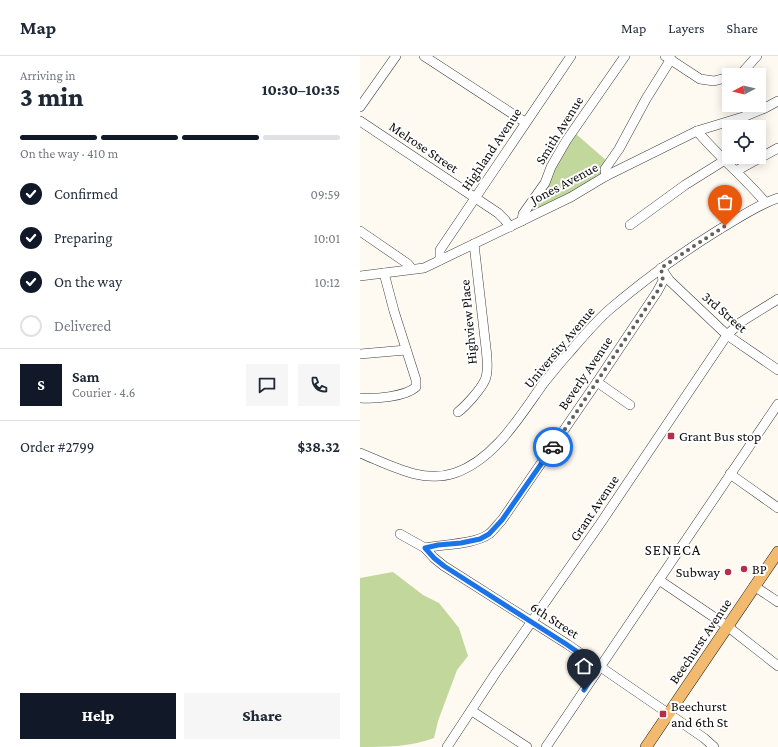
<!DOCTYPE html>
<meta charset="utf-8">
<style>
body{margin:0;font-family:"Crimson Pro",serif;background:#f6f6f7;color:#1f2937;height:100vh;display:flex;flex-direction:column;font-size:15px;white-space:nowrap}
*{box-sizing:border-box;margin:0}
p{font-size:13px;color:#747a83}
.icon{flex:none;width:22px;height:22px;fill:none;stroke:currentColor;stroke-width:2;stroke-linecap:round;stroke-linejoin:round}
.map{position:relative;flex:1;overflow:hidden}
.panel{display:flex;flex-direction:column;background:#fff;width:360px}
.panel>*{flex:none}
.needle{width:26px;rotate:263deg}
.buttons{position:absolute;left:362px;top:12px;display:grid;gap:8px}
.buttons a{display:grid;place-items:center;width:44px;height:44px;border-radius:0px;background:#fff;box-shadow:0 2px 10px #0003;font-size:20px}
.pin{position:absolute;display:grid;place-items:center;width:34px;height:34px;color:#fff;margin:-41px -17px;border-radius:50% 50% 50% 0;rotate:-45deg;box-shadow:0 0 4px #0007}
.pin .icon{rotate:45deg}
.courier{position:absolute;display:grid;place-items:center;width:40px;height:40px;margin:-20px;border:3px solid #1a73e8;border-radius:50%;background:#fff;color:#222;box-shadow:0 1px 5px #0007}
.overview em{font-style:normal;font-weight:800}
.overview div{display:flex;flex-direction:column-reverse}
.overview{display:flex;align-items:center;justify-content:space-between;height:68px;padding:0 20px}
h1{font-size:26px;font-weight:800;line-height:30px}
.bar{display:grid;grid-template-columns:repeat(4,1fr);gap:6px 4px;align-content:center;height:48px;padding:0 20px}
.bar i{height:5px;border-radius:3px;background:#e0e1e3}
.bar .selected{background:#111827}
.bar p{grid-column:span 4}
.line{display:flex;align-items:center;gap:10px;padding:0 20px;border-top:1px solid #e0e1e3}
.line div{flex:1}
.round{display:grid;place-items:center;flex:none;width:42px;height:42px;border-radius:0px;background:#f6f6f7}
ol{padding:0 20px;list-style:none}
li{display:flex;align-items:center;gap:12px;height:44px}
li p{margin-inline-start:auto}
li .icon{padding:4px;border-radius:50%;background:#111827;color:#fff;stroke-width:4}
li:last-child{color:#747a83}
li i{width:22px;height:22px;border:2px solid #e0e1e3;border-radius:50%}
.primary-button{display:flex;gap:8px;margin-top:auto;padding:8px 20px}
.primary-button a{flex:1;height:46px;border-radius:0px;background:#111827;color:#fff;font-size:16px;font-weight:800;line-height:46px;text-align:center}
.primary-button a+a{background:#f6f6f7;color:#1f2937}
header{display:flex;align-items:center;gap:24px;box-sizing:border-box;height:56px;padding:0 20px;background:#fff;border-bottom:1px solid #e0e1e3}
header strong{font-size:19px}
nav{display:flex;gap:22px;margin-inline-start:auto;font-size:14px}
main{display:flex;flex:1;min-height:0}
.map>svg:first-child{display:block}
</style>
<header>
<strong>Map</strong>
<nav><a>Map</a><a>Layers</a><a>Share</a></nav>
</header>
<main>
<section class="panel">
<div class="overview"><div><h1>3 min</h1><p>Arriving in</p></div><em>10:30–10:35</em></div>
<div class="bar"><i class="selected"></i><i class="selected"></i><i class="selected"></i><i></i><p>On the way · 410 m</p></div>
<ol>
<li><svg class="icon" aria-label="check" viewBox="0 0 24 24"><path d="M5 12l5 5 9-10"/></svg>Confirmed<p>09:59</p></li>
<li><svg class="icon" aria-label="check" viewBox="0 0 24 24"><path d="M5 12l5 5 9-10"/></svg>Preparing<p>10:01</p></li>
<li><svg class="icon" aria-label="check" viewBox="0 0 24 24"><path d="M5 12l5 5 9-10"/></svg>On the way<p>10:12</p></li>
<li><i></i>Delivered</li>
</ol>
<div class="line" style="height:72px"><b class="round" style="background:#111827;color:#fff">S</b><div><b>Sam</b><p>Courier · 4.6</p></div><a class="round"><svg class="icon" aria-label="chat" viewBox="0 0 24 24"><path d="M4 5h16v11H9l-5 4z"/></svg></a><a class="round"><svg class="icon" aria-label="phone" viewBox="0 0 24 24"><path d="M5 4h4l2 5-3 2q2 4 5 5l2-3 5 2v4C11 20 4 13 5 4z"/></svg></a></div>
<div class="line" style="height:52px"><div>Order #2799</div><b>$38.32</b></div>
<div class="primary-button"><a>Help</a><a>Share</a></div>
</section>
<div class="map">
<svg width="418" height="691" viewBox="0 0 418 691">
<rect width="100%" height="100%" fill="#fef9f1"/>
<g fill="#c1d79c">
<path d="M 216,78 L 247,105 L 243,118 L 216,135 L 177,154 L 170,152 Z"/>
<path d="M 33,516 L 63,539 L 79,547 L 99,572 L 108,600 L 97,614 L 78,665 L 74,682 C 50,691 25,691 0,691 L 0,522 Z"/>
</g>
<g fill="none" stroke-linecap="round" stroke-linejoin="round">
<g stroke="#414141" stroke-width="10">
<g id="minor">
<path d="M 64,0 L 165,66"/>
<path d="M 305,0 L 340,23 L 354,25 L 369,21"/>
<path d="M 377,19 L 381,18 L 397,0"/>
<path d="M 0,51 L 36,0"/>
<path d="M 0,65 L 138,157 L 145,164 L 150,171"/>
<path d="M 337,75 C 358,100 384,121 405,146"/>
<path d="M 376,115 L 418,92"/>
<path d="M 246,120 L 245,113 L 259,93 L 286,43 L 311,3"/>
<path d="M 162,165 L 163,158 L 185,127 L 191,111 L 206,85 L 265,0"/>
<path d="M 270,169 L 325,129 L 365,104"/>
<path d="M 0,175 L 48,208 L 52,213"/>
<path d="M 80,204 L 80,194 L 211,0"/>
<path d="M 303,215 L 310,225 L 367,279 L 418,314"/>
<path d="M 0,220 L 64,212 L 211,141 L 246,120 L 337,75 L 383,61 L 405,52 L 418,45"/>
<path d="M 0,298 L 46,294"/>
<path d="M 237,326 L 270,349"/>
<path d="M 0,342 C 15,343 45,341 56,331 L 56,324 L 34,255 L 24,217"/>
<path d="M 98,356 C 106,350 121,333 125,324 C 129,315 127,301 126,292 L 114,188"/>
<path d="M 0,397 C 30,409 62,428 95,417 C 135,403 160,360 183,328 C 191,318 200,307 208,298 C 221,283 235,266 250,253 C 284,224 321,197 360,173 C 379,162 397,149 418,142"/>
<path d="M 370,418 L 418,452"/>
<path d="M 40,478 L 65,492 L 74,502 L 84,510 L 207,588 L 344,682 L 354,691"/>
<path d="M 65,492 C 83,488 113,489 129,478 C 134,474 138,468 142,464 L 237,326 L 297,236 L 303,225 L 301,212"/>
<path d="M 299,524 L 367,570 L 418,610"/>
<path d="M 394,530 L 418,546"/>
<path d="M 112,655 L 167,691"/>
<path d="M 87,691 L 135,618 L 240,468 L 367,279 L 381,266 L 418,243"/>
<path d="M 186,691 L 418,348"/>
</g>
</g>
<g stroke="#1f1f1f" stroke-width="12">
<path id="major" d="M 286,691 L 418,496"/>
</g>
<use href="#minor" stroke="#fff" stroke-width="9"/>
<use href="#major" stroke="#f1ba6e" stroke-width="11"/>
</g>
<g fill="none" stroke-linecap="round" stroke-linejoin="round">
<path stroke="#62605d" stroke-width="4" stroke-dasharray="0 7.2" d="M 193,391 L 297,236 L 303,225 L 301,212 L 334,190 L 365,170"/>
<path stroke="#1a73e8" stroke-width="5" d="M 193,391 L 142,464 L 129,478 L 120,483 L 101,487 L 78,489 L 65,492 L 74,502 L 84,510 L 206,588 L 239,611 L 224,634"/>
</g>
<g fill="#b82d4c" stroke="#fff" stroke-width="1.5">
<rect x="307" y="376" width="8" height="8" rx="2"/>
<circle cx="384" cy="513" r="4"/>
<circle cx="368" cy="516" r="4"/>
<rect x="299" y="654" width="8" height="8" rx="2"/>
</g>
<g text-anchor="middle" stroke-width="4" stroke-linejoin="round" paint-order="stroke">
<g font-size="14" fill="#0e0e0e" stroke="#fff">
<text transform="translate(199 74) rotate(-58)" y="5">Smith Avenue</text>
<text transform="translate(64 91) rotate(34)" y="5">Melrose Street</text>
<text transform="translate(131 93) rotate(-56)" y="5">Highland Avenue</text>
<text transform="translate(204 127) rotate(-28)" y="5">Jones Avenue</text>
<text transform="translate(365 256) rotate(41)" y="5">3rd Street</text>
<text transform="translate(108 266) rotate(-95)" y="5">Highview Place</text>
<text transform="translate(199 291) rotate(-50)" y="5">University Avenue</text>
<text transform="translate(225 317) rotate(-56)" y="5">Beverly Avenue</text>
<text transform="translate(234 452) rotate(-56)" y="5">Grant Avenue</text>
<text transform="translate(195 564) rotate(33)" y="5">6th Street</text>
<text transform="translate(340 585) rotate(-56)" y="5">Beechurst Avenue</text>
</g>
<g font-size="14" fill="#0e0e0e" stroke="#fff" text-anchor="start">
<text x="319" y="385">Grant Bus stop</text>
<text x="392" y="518">BP</text>
<text x="360" y="521" text-anchor="end">Subway</text>
<text x="311" y="655">Beechurst<tspan x="311" dy="16">and 6th St</tspan></text>
</g>
<g font-size="15" letter-spacing="1" fill="#0e0e0e" stroke="#fff">
<text x="313" y="499">SENECA</text>
</g>
</g>
</svg>
<div class="buttons">
<a><svg class="needle" viewBox="-14 -14 28 28"><path d="M0-13l5 13h-10z" fill="#e53935"/><path d="M0 13l5-13h-10z" fill="#747a83"/></svg></a>
<a><svg class="icon" aria-label="locate" viewBox="0 0 24 24"><circle cx="12" cy="12" r="6"/><path d="M12 2v4M12 18v4M2 12h4M18 12h4"/></svg></a>
</div>
<div class="pin" style="left:365px;top:170px;background:#ea580c"><svg class="icon" aria-label="bag" viewBox="0 0 24 24"><path d="M5 8h14l-1 12H6zM9 8a3 3 0 0 1 6 0"/></svg></div>
<div class="pin" style="left:224px;top:634px;background:#1f2937"><svg class="icon" aria-label="home" viewBox="0 0 24 24"><path d="M3 11l9-7 9 7M6 9v11h12V9"/></svg></div>
<div class="courier" style="left:193px;top:391px"><svg class="icon" aria-label="car" viewBox="0 0 24 24"><path d="M5 17H2v-5l4-1 3-4h7l3 4 3 1v5h-3M9 17h6M6 11h13"/><circle cx="7" cy="17" r="2"/><circle cx="17" cy="17" r="2"/></svg></div>
</div>
</main>
